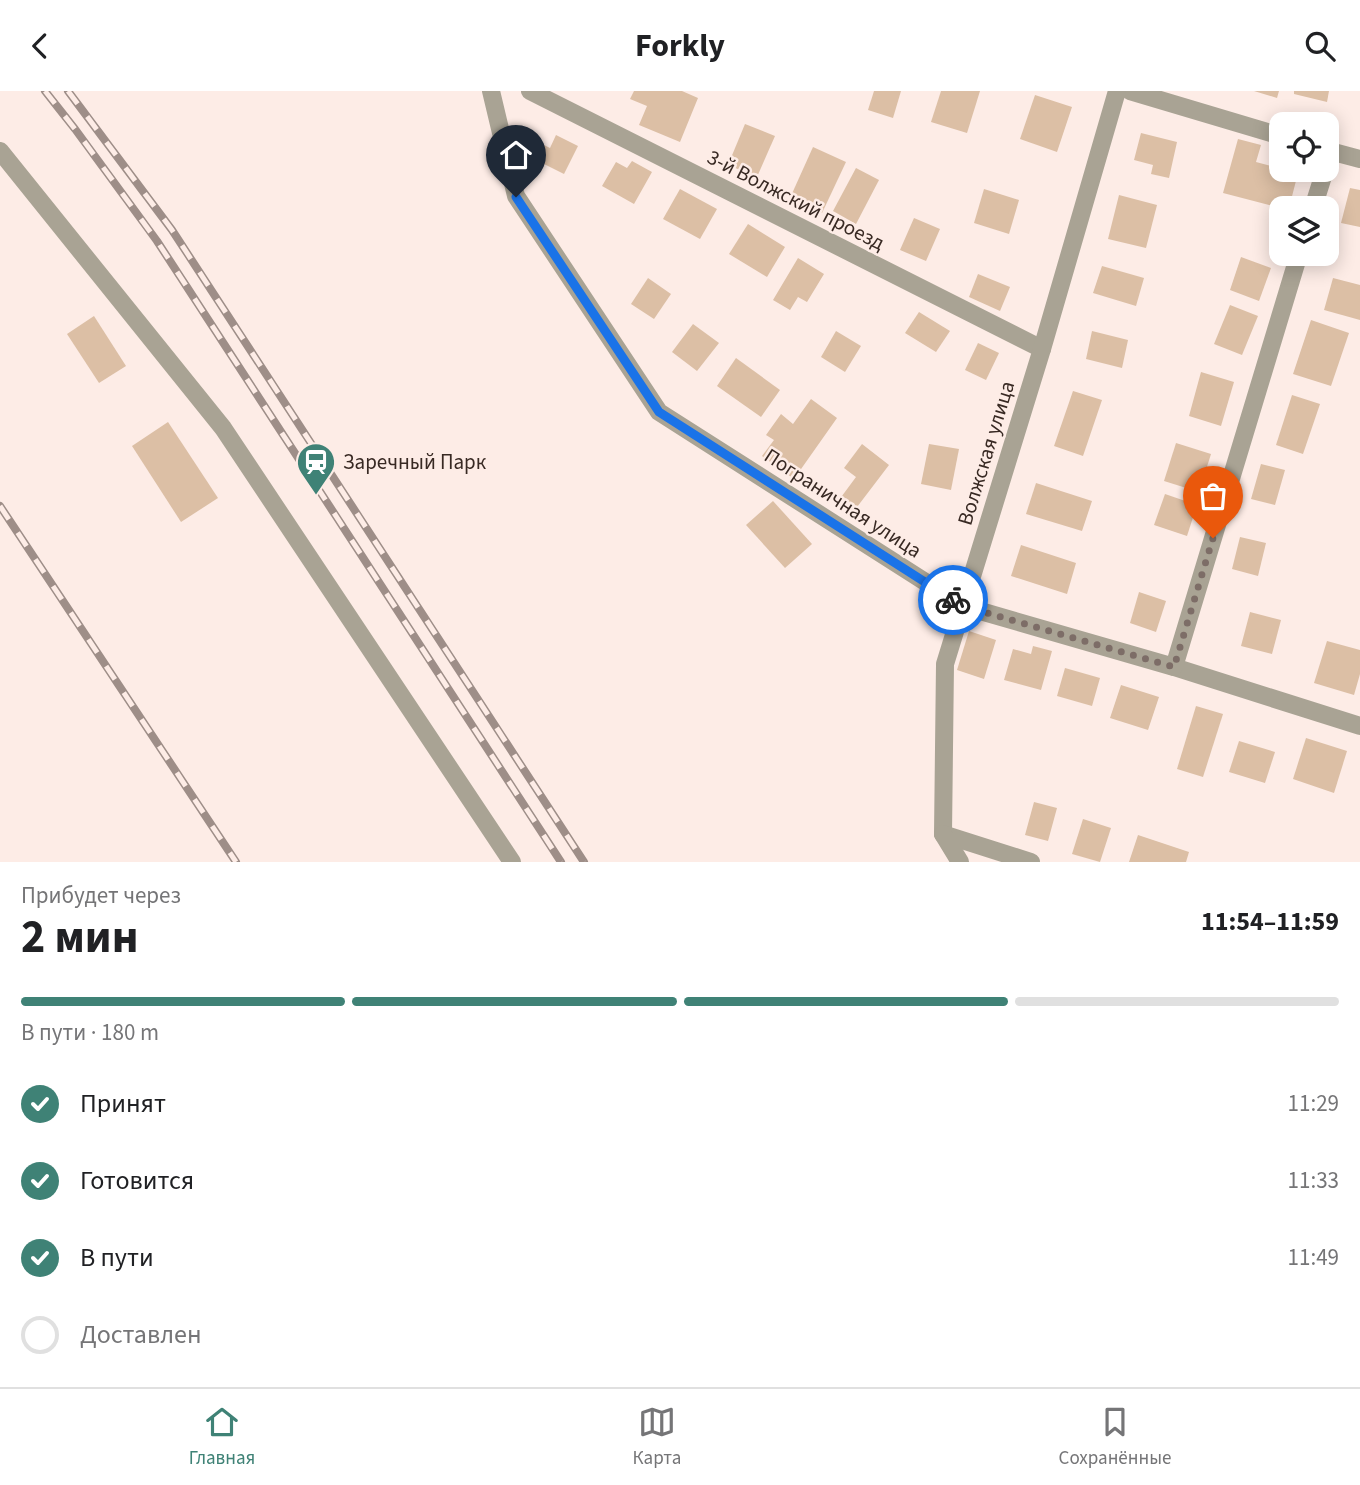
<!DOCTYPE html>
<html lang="ru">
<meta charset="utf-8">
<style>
body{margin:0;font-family:"Source Sans 3",sans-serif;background:#f2f2f2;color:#202124;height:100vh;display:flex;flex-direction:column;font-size:26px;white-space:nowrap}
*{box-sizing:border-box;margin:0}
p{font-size:23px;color:#757577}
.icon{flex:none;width:38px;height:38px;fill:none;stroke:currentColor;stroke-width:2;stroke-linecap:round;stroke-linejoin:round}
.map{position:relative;height:771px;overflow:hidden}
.panel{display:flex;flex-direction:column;background:#fff;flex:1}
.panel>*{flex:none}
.controls{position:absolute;left:1269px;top:21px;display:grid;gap:14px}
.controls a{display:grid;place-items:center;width:70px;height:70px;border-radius:14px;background:#fff;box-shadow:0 4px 18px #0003;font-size:35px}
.pin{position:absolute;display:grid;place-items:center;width:60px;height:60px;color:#fff;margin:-72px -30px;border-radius:50% 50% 50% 0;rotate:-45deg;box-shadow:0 0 7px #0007}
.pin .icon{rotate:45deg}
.courier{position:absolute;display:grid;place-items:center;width:70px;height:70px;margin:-35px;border:5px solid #1a73e8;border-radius:50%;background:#fff;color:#222;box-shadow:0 2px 9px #0007}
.summary em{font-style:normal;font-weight:700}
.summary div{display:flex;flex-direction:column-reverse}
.summary{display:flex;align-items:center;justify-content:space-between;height:119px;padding:0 21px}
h1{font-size:46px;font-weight:700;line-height:52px}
.bar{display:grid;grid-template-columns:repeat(4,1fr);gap:10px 7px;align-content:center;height:84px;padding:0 21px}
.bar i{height:9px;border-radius:5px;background:#e0e0e0}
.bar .selected{background:#3f8276}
.bar p{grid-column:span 4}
ol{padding:0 21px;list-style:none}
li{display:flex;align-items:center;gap:21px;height:77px}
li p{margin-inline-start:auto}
li .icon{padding:7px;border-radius:50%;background:#3f8276;color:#fff;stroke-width:4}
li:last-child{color:#757577}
li i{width:38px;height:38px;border:4px solid #e0e0e0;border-radius:50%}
header{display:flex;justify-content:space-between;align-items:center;height:91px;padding:0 21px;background:#fff;font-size:32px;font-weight:700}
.dock{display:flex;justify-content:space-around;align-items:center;height:98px;border-top:2px solid #e0e0e0;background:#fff;font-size:19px;color:#757577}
.dock a{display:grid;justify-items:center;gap:4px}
.dock .selected{color:#3f8276}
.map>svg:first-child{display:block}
</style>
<header><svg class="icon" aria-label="back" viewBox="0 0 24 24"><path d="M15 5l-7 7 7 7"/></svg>Forkly<svg class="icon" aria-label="search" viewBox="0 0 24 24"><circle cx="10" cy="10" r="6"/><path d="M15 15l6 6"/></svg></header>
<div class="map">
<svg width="1360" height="771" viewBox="0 0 1360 771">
<rect width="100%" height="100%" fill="#fdece6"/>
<g fill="#dcbfa5">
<path d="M 634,0 L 682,0 L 698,7 L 680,51 L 639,34 L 647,15 L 630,8 Z"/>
<path d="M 874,0 L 901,0 L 893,27 L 868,19 Z"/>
<path d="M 941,0 L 980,0 L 967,42 L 931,31 Z"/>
<path d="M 1254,0 L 1279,0 L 1277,7 Z"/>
<path d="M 1294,0 L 1329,0 L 1327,11 L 1294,3 Z"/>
<path d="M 1035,4 L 1072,16 L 1057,61 L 1020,48 Z"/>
<path d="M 745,33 L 775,45 L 757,86 L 728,74 Z"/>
<path d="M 1141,42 L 1177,51 L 1169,87 L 1151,83 L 1153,74 L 1134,69 Z"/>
<path d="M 556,44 L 578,55 L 564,83 L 530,66 L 538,51 L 550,57 Z"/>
<path d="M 1238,48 L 1261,54 L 1256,71 L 1298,82 L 1289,117 L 1281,117 L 1223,102 Z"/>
<path d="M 813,56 L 846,71 L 822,122 L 790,107 Z"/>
<path d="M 632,70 L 652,81 L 634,113 L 602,95 L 616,71 L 627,77 Z"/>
<path d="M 856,77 L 879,89 L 856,133 L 833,120 Z"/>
<path d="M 1350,97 L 1360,99 L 1360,136 L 1341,132 Z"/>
<path d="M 680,98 L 717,118 L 700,148 L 663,128 Z"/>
<path d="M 984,98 L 1019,109 L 1009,143 L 974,132 Z"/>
<path d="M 1119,104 L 1157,114 L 1146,157 L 1108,148 Z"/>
<path d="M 914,127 L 940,138 L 926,170 L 900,159 Z"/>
<path d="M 748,133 L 785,156 L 767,186 L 729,163 Z"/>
<path d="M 1241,166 L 1271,177 L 1259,210 L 1230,199 Z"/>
<path d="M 798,167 L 824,183 L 807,211 L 798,206 L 790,219 L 773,209 Z"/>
<path d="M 1102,175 L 1144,187 L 1136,215 L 1093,202 Z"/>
<path d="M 978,183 L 1010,196 L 1000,220 L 969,206 Z"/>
<path d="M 648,187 L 671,203 L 654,228 L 631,213 Z"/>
<path d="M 1333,187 L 1360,194 L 1360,229 L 1324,219 Z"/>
<path d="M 1230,214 L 1258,225 L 1242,264 L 1214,253 Z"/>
<path d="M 919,221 L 950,240 L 936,261 L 905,242 Z"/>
<path d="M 94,225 L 126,275 L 99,292 L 67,243 Z"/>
<path d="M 1311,229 L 1349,242 L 1331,295 L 1293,283 Z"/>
<path d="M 693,233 L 719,252 L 697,280 L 672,261 Z"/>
<path d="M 836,240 L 861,255 L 845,281 L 821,266 Z"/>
<path d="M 1092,240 L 1128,249 L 1122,277 L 1086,268 Z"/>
<path d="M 978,252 L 999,262 L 986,289 L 965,279 Z"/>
<path d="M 736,267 L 780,299 L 761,326 L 717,295 Z"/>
<path d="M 1201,281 L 1234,291 L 1221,335 L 1189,325 Z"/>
<path d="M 1073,300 L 1102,309 L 1083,365 L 1054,355 Z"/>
<path d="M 1292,304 L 1320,313 L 1303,363 L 1276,354 Z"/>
<path d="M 811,308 L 837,327 L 794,388 L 762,365 L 774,349 L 766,344 L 781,323 L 793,333 Z"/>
<path d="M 168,331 L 218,407 L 181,431 L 132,355 Z"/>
<path d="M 1176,352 L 1211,363 L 1199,401 L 1164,390 Z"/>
<path d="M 862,353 L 889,374 L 854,420 L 839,409 L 856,386 L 844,377 Z"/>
<path d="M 929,353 L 959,358 L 951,399 L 921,393 Z"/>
<path d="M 1261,373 L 1285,379 L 1275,414 L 1251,408 Z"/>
<path d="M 1036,392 L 1092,410 L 1082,440 L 1026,423 Z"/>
<path d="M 1165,403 L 1197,414 L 1187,445 L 1154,434 Z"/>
<path d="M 773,410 L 812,453 L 785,477 L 746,434 Z"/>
<path d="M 1240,446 L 1266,452 L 1258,485 L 1232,478 Z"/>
<path d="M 1021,454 L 1076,472 L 1067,503 L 1011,485 Z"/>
<path d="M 1139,501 L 1166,510 L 1156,541 L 1130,532 Z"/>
<path d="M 1250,521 L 1281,529 L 1272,563 L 1241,555 Z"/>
<path d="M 969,540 L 996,549 L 984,588 L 957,579 Z"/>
<path d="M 1327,550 L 1360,559 L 1360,583 L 1354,604 L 1314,592 Z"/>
<path d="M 1033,555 L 1052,560 L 1041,599 L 1004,589 L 1013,558 L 1031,563 Z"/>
<path d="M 1065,577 L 1100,587 L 1092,615 L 1057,605 Z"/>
<path d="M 1121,594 L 1159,606 L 1148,639 L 1110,627 Z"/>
<path d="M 1196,615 L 1223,623 L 1203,686 L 1177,678 Z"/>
<path d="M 1306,647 L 1347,660 L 1334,702 L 1293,688 Z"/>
<path d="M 1239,650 L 1275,661 L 1265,692 L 1229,681 Z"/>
<path d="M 1034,711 L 1057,717 L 1048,750 L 1025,744 Z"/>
<path d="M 1083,728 L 1111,737 L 1100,771 L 1072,763 Z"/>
<path d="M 1138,744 L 1189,761 L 1186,771 L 1129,771 Z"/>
</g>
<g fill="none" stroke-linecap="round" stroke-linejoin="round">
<g stroke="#a9a394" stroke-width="18">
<path d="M 491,0 L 516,105 L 659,321 L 963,515 L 1174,576 L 1360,635"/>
<path d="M 530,0 L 1042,258"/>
<path d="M 1130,0 L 1281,45"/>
<path d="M 1326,59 L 1360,68"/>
<path d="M 0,60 L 223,337 L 512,771"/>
<path d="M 1313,117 L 1325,79"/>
<path d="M 1174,576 L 1299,163"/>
<path d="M 943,743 L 945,573 L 1042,258 L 1117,0"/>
<path d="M 943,743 L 1031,771"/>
<path d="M 943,743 L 960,771"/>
</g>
<g stroke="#9e8e88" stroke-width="8">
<g id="rail">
<path d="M 45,0 L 75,38 L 157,150 L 561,771"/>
<path d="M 68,0 L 172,139 L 584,771"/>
<path d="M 0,415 L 236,771"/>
</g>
</g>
<use href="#rail" stroke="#fdece6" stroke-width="5" stroke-dasharray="16" stroke-linecap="butt"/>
</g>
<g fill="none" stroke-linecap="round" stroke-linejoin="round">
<path stroke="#7d6d67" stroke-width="7" stroke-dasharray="0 12.6" d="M 953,509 L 963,515 L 1174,576 L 1213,447"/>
<path stroke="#1a73e8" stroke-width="9" d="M 516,106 L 659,321 L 953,509"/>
</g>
<defs>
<g id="station-pin" transform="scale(2.0125)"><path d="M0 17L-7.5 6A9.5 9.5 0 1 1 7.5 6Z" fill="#3f8276" stroke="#fdece6"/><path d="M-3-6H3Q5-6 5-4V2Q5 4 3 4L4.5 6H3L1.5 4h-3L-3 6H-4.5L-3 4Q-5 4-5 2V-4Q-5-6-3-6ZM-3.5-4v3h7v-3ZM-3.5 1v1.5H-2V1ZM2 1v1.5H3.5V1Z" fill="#fff"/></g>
</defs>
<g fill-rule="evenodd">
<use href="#station-pin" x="316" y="371"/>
</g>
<g text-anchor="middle" stroke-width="5" stroke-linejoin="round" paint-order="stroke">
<g font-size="21" fill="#382923" stroke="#fdece6">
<text transform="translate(796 109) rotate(27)" y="7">3-й Волжский проезд</text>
<text transform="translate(986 362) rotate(-73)" y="7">Волжская улица</text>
<text transform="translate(843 412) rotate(33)" y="7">Пограничная улица</text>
</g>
<g font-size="21" fill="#382923" stroke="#fdece6" text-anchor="start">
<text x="343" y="378">Заречный Парк</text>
</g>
</g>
</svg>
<div class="controls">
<a><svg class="icon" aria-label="locate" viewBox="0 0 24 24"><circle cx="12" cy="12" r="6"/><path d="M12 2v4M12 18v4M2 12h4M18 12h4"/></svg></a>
<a><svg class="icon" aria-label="layers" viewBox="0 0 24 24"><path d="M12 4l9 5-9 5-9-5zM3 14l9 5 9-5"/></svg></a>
</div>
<div class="pin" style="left:1213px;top:447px;background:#ea580c"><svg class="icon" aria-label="bag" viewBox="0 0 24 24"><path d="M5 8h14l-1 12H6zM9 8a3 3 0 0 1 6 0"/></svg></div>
<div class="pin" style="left:516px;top:106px;background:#1f2937"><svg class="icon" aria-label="home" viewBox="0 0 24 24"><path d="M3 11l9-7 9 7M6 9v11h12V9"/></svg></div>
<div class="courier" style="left:953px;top:509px"><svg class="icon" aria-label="bike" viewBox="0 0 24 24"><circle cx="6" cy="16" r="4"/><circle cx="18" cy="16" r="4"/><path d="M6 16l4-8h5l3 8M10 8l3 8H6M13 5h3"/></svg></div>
</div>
<section class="panel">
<div class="summary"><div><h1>2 мин</h1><p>Прибудет через</p></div><em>11:54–11:59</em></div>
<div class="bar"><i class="selected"></i><i class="selected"></i><i class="selected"></i><i></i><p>В пути · 180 m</p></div>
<ol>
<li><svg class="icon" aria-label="check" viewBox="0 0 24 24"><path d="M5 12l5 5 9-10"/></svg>Принят<p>11:29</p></li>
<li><svg class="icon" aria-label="check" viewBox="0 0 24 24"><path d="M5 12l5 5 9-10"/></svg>Готовится<p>11:33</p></li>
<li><svg class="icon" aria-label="check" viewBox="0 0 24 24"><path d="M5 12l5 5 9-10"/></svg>В пути<p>11:49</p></li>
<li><i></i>Доставлен</li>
</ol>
</section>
<nav class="dock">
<a class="selected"><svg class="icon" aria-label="home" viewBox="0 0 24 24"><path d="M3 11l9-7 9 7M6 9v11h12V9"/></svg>Главная</a>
<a><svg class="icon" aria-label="map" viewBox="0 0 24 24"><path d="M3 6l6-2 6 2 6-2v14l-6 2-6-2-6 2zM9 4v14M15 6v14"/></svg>Карта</a>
<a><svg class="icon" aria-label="saved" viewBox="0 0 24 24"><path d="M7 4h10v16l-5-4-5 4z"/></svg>Сохранённые</a>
</nav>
